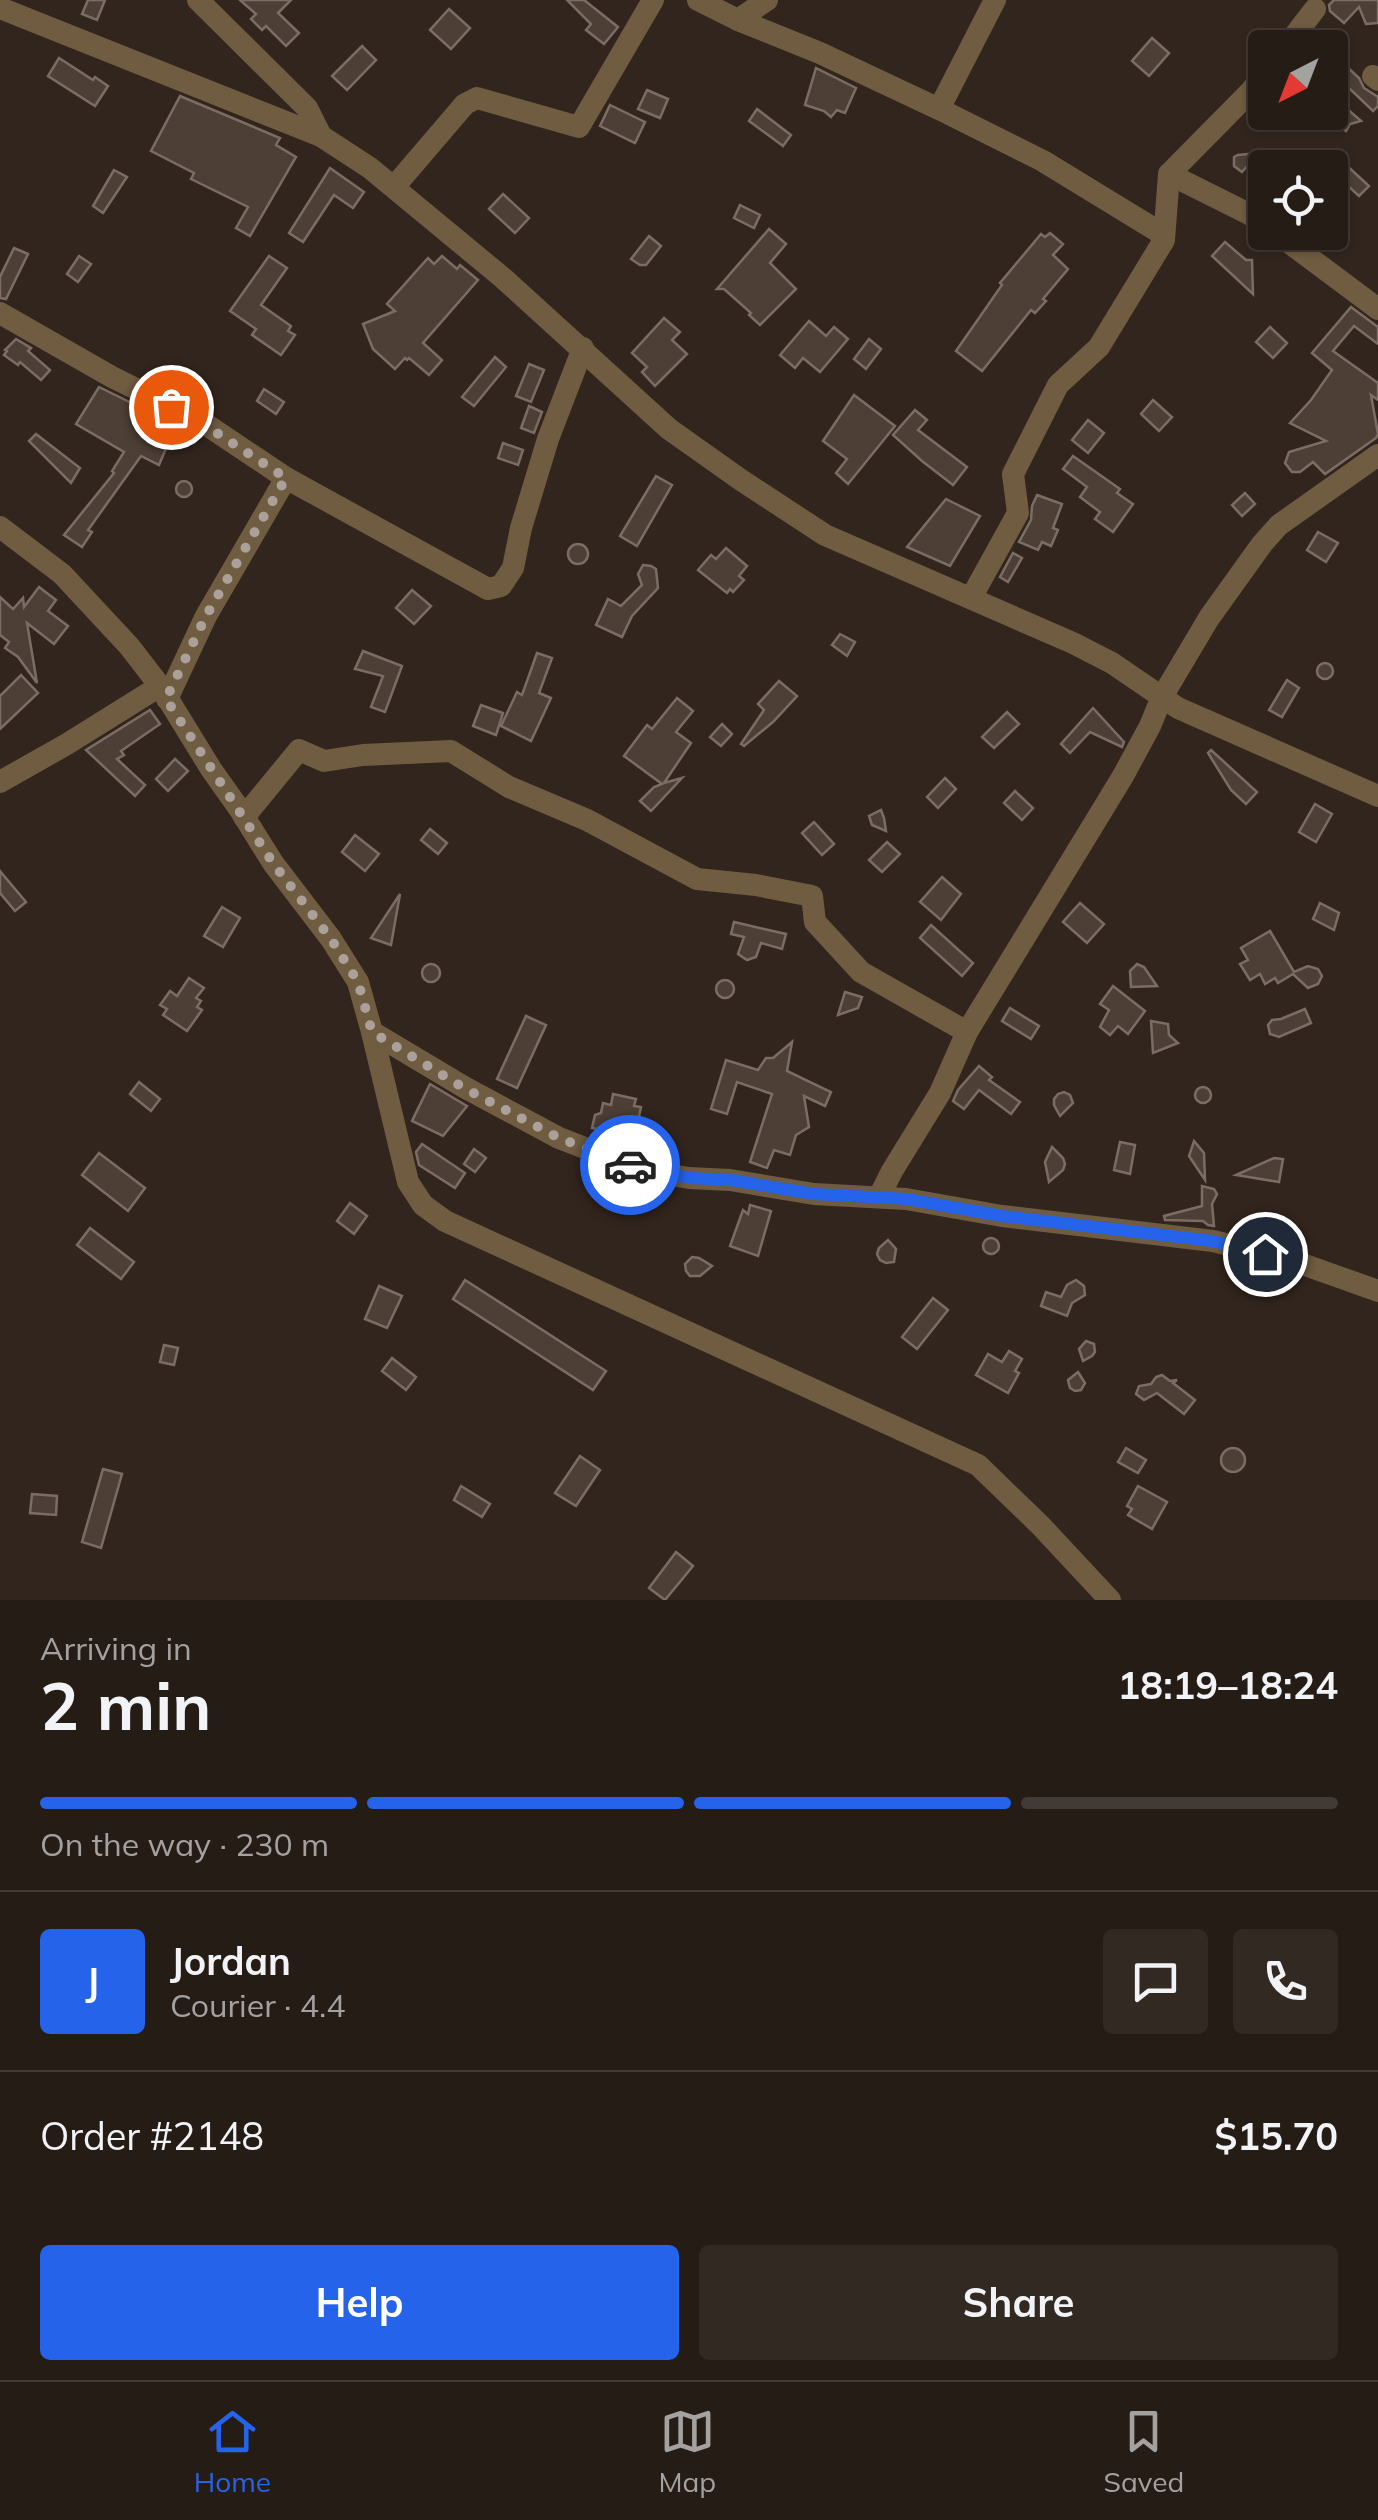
<!DOCTYPE html>
<meta charset="utf-8">
<style>
body{margin:0;font-family:Mulish,sans-serif;background:#322923;color:#f1f3f6;height:100vh;display:flex;flex-direction:column;font-size:38px;white-space:nowrap}
*{box-sizing:border-box;margin:0}
p{font-size:32px;color:#a4a1a1}
.icon{flex:none;width:55px;height:55px;fill:none;stroke:currentColor;stroke-width:2;stroke-linecap:round;stroke-linejoin:round}
.map{position:relative;height:1600px;overflow:hidden}
.panel{display:flex;flex-direction:column;background:#261c16;flex:1}
.panel>*{flex:none}
.needle{width:65px;rotate:222deg}
.fabs{position:absolute;left:1248px;top:30px;display:grid;gap:20px}
.fabs a{display:grid;place-items:center;width:100px;height:100px;border-radius:10px;background:#261c16;box-shadow:0 2px 8px #0004,0 0 0 2px #423a35;font-size:50px}
.pin{position:absolute;display:grid;place-items:center;width:85px;height:85px;color:#fff;margin:-42px;border:5px solid #fff;border-radius:50%;box-shadow:0 2px 10px #0007}
.courier{position:absolute;display:grid;place-items:center;width:100px;height:100px;margin:-50px;border:8px solid #2563eb;border-radius:50%;background:#fff;color:#222;box-shadow:0 2px 12px #0007}
.summary em{font-style:normal;font-weight:700}
.summary div{display:flex;flex-direction:column-reverse}
.summary{display:flex;align-items:center;justify-content:space-between;height:170px;padding:0 40px}
h1{font-size:65px;font-weight:700;line-height:75px}
.bar{display:grid;grid-template-columns:repeat(4,1fr);gap:15px 10px;align-content:center;height:120px;padding:0 40px}
.bar i{height:12px;border-radius:8px;background:#423a35}
.bar .active{background:#2563eb}
.bar p{grid-column:span 4}
.line{display:flex;align-items:center;gap:25px;padding:0 40px;border-top:2px solid #423a35}
.line div{flex:1}
.round{display:grid;place-items:center;flex:none;width:105px;height:105px;border-radius:10px;background:#322923}
.action{display:flex;gap:20px;margin-top:auto;padding:20px 40px}
.action a{flex:1;height:115px;border-radius:10px;background:#2563eb;color:#fff;font-size:40px;font-weight:700;line-height:115px;text-align:center}
.action a+a{background:#322923;color:#f1f3f6}
.tabs{display:flex;justify-content:space-around;align-items:center;height:140px;border-top:2px solid #423a35;background:#261c16;font-size:28px;color:#a4a1a1}
.tabs a{display:grid;justify-items:center;gap:5px}
.tabs .active{color:#2563eb}
.map>svg:first-child{display:block}
</style>
<div class="map">
<svg width="1378" height="1600" viewBox="0 0 1378 1600">
<rect width="100%" height="100%" fill="#32251d"/>
<g fill="#4d3f36" stroke="#7c6d64" stroke-width="2.5">
<path d="M 88,0 L 105,0 L 97,20 L 82,14 Z"/>
<path d="M 240,0 L 291,0 L 278,13 L 299,33 L 286,46 L 266,26 L 262,30 L 251,19 L 256,14 Z"/>
<path d="M 567,0 L 584,0 L 618,27 L 604,44 L 586,30 L 591,24 Z"/>
<path d="M 1334,0 L 1378,0 L 1378,23 L 1366,24 L 1359,7 L 1344,23 L 1330,11 L 1329,5 Z"/>
<path d="M 449,9 L 470,28 L 451,49 L 430,30 Z"/>
<path d="M 1152,38 L 1169,53 L 1149,76 L 1132,61 Z"/>
<path d="M 362,46 L 376,60 L 347,90 L 332,76 Z"/>
<path d="M 1330,51 L 1359,78 L 1364,88 L 1378,97 L 1378,106 L 1373,111 L 1330,70 Z"/>
<path d="M 59,58 L 93,80 L 95,77 L 108,86 L 95,106 L 48,76 Z"/>
<path d="M 816,68 L 856,88 L 845,113 L 837,110 L 831,117 L 824,111 L 805,105 Z"/>
<path d="M 647,90 L 668,99 L 660,118 L 638,109 Z"/>
<path d="M 180,96 L 280,138 L 276,145 L 296,157 L 250,236 L 236,228 L 248,207 L 191,179 L 194,173 L 151,151 Z"/>
<path d="M 610,105 L 645,122 L 635,143 L 600,126 Z"/>
<path d="M 1345,107 L 1361,121 L 1350,124 L 1346,131 L 1334,120 Z"/>
<path d="M 757,109 L 791,135 L 783,146 L 749,121 Z"/>
<path d="M 1258,153 L 1242,172 L 1234,166 L 1234,157 L 1238,155 Z"/>
<path d="M 1344,163 L 1369,186 L 1359,196 L 1335,174 Z"/>
<path d="M 330,168 L 364,192 L 353,208 L 334,195 L 303,242 L 289,233 Z"/>
<path d="M 114,170 L 127,177 L 103,213 L 93,206 Z"/>
<path d="M 503,194 L 529,218 L 515,233 L 489,209 Z"/>
<path d="M 740,205 L 760,215 L 754,228 L 734,218 Z"/>
<path d="M 769,229 L 786,244 L 770,263 L 796,289 L 760,325 L 749,315 L 751,313 L 724,289 L 717,289 Z"/>
<path d="M 1050,233 L 1063,244 L 1053,255 L 1068,269 L 1043,299 L 1046,301 L 1035,313 L 1031,310 L 982,371 L 956,351 L 1002,285 L 1000,283 L 1041,234 L 1045,237 Z"/>
<path d="M 649,236 L 661,246 L 646,265 L 640,265 L 631,259 Z"/>
<path d="M 1225,242 L 1246,260 L 1252,260 L 1253,294 L 1212,256 Z"/>
<path d="M 14,248 L 28,254 L 6,299 L 0,298 L 0,277 Z"/>
<path d="M 79,256 L 91,264 L 78,282 L 67,274 Z"/>
<path d="M 269,256 L 287,268 L 261,305 L 291,326 L 288,331 L 295,335 L 281,355 L 252,335 L 256,329 L 230,311 Z"/>
<path d="M 442,256 L 457,269 L 460,265 L 478,280 L 423,343 L 442,360 L 429,375 L 409,358 L 407,360 L 405,358 L 395,369 L 373,349 L 363,324 L 395,311 L 387,304 L 428,258 L 434,264 Z"/>
<path d="M 1351,307 L 1378,327 L 1378,344 L 1354,326 L 1333,351 L 1378,383 L 1378,400 L 1371,395 L 1378,434 L 1376,438 L 1325,474 L 1313,462 L 1300,472 L 1292,472 L 1285,463 L 1289,452 L 1326,441 L 1290,423 L 1311,400 L 1332,370 L 1312,353 Z"/>
<path d="M 664,318 L 680,332 L 672,340 L 687,354 L 655,386 L 642,372 L 647,367 L 632,353 Z"/>
<path d="M 809,321 L 826,336 L 834,327 L 848,339 L 820,372 L 803,358 L 795,368 L 780,355 Z"/>
<path d="M 1270,327 L 1287,343 L 1273,358 L 1256,342 Z"/>
<path d="M 16,339 L 31,348 L 28,351 L 50,370 L 41,380 L 20,362 L 18,365 L 4,355 L 7,351 L 5,350 Z"/>
<path d="M 869,339 L 881,349 L 866,369 L 854,359 Z"/>
<path d="M 495,357 L 506,367 L 474,406 L 462,397 Z"/>
<path d="M 529,364 L 544,370 L 531,402 L 516,396 Z"/>
<path d="M 99,387 L 162,418 L 151,439 L 167,446 L 159,465 L 141,456 L 88,530 L 92,532 L 82,547 L 64,535 L 114,473 L 112,471 L 124,452 L 76,424 Z"/>
<path d="M 264,389 L 284,402 L 276,414 L 257,401 Z"/>
<path d="M 854,395 L 895,426 L 848,484 L 836,473 L 847,459 L 823,441 Z"/>
<path d="M 1153,400 L 1172,417 L 1159,431 L 1141,414 Z"/>
<path d="M 529,406 L 542,412 L 534,433 L 521,428 Z"/>
<path d="M 915,410 L 927,420 L 918,430 L 967,467 L 953,485 L 922,461 L 893,435 Z"/>
<path d="M 1088,420 L 1104,433 L 1088,453 L 1072,440 Z"/>
<path d="M 36,434 L 80,468 L 71,483 L 29,441 Z"/>
<path d="M 503,443 L 523,450 L 518,465 L 498,458 Z"/>
<path d="M 1073,456 L 1120,489 L 1117,493 L 1133,504 L 1113,532 L 1095,519 L 1100,512 L 1080,497 L 1087,487 L 1063,469 Z"/>
<path d="M 656,476 L 672,485 L 637,546 L 620,536 Z"/>
<circle cx="184" cy="489" r="8"/>
<path d="M 1245,493 L 1255,504 L 1242,516 L 1232,505 Z"/>
<path d="M 1037,495 L 1062,504 L 1053,528 L 1058,530 L 1051,546 L 1042,542 L 1038,550 L 1019,542 L 1031,520 L 1032,506 Z"/>
<path d="M 946,499 L 980,516 L 950,566 L 907,547 Z"/>
<path d="M 1318,532 L 1338,543 L 1326,562 L 1307,550 Z"/>
<circle cx="578" cy="554" r="10"/>
<path d="M 726,548 L 747,566 L 739,576 L 744,580 L 733,592 L 730,589 L 727,593 L 698,570 L 711,555 L 716,559 Z"/>
<path d="M 1013,553 L 1022,558 L 1008,582 L 1000,577 Z"/>
<path d="M 643,565 L 651,566 L 656,569 L 658,588 L 632,616 L 622,637 L 596,625 L 608,599 L 621,606 L 642,585 L 638,574 Z"/>
<path d="M 39,587 L 56,600 L 48,611 L 68,626 L 54,644 L 27,623 L 37,683 L 18,657 L 5,648 L 9,642 L 0,635 L 0,597 L 13,609 L 23,598 L 24,607 Z"/>
<path d="M 412,590 L 431,606 L 414,624 L 396,608 Z"/>
<path d="M 840,634 L 855,642 L 847,656 L 832,645 Z"/>
<path d="M 363,651 L 402,666 L 385,712 L 371,707 L 383,676 L 355,669 Z"/>
<path d="M 537,653 L 552,658 L 539,693 L 551,698 L 531,741 L 501,726 L 517,692 L 522,695 Z"/>
<circle cx="1325" cy="671" r="8"/>
<path d="M 21,675 L 38,693 L 0,729 L 0,696 Z"/>
<path d="M 1287,680 L 1299,688 L 1282,717 L 1269,710 Z"/>
<path d="M 779,681 L 797,696 L 773,722 L 744,746 L 741,744 L 764,710 L 758,704 Z"/>
<path d="M 677,698 L 693,711 L 676,732 L 691,743 L 664,783 L 682,778 L 651,811 L 640,801 L 654,787 L 662,784 L 624,756 L 647,725 L 652,729 Z"/>
<path d="M 481,705 L 503,713 L 496,735 L 473,726 Z"/>
<path d="M 1093,708 L 1124,742 L 1122,747 L 1090,732 L 1070,753 L 1061,744 Z"/>
<path d="M 150,710 L 160,724 L 121,751 L 124,755 L 117,759 L 145,785 L 135,796 L 86,750 Z"/>
<path d="M 1007,712 L 1019,724 L 994,748 L 982,737 Z"/>
<path d="M 722,724 L 732,734 L 721,746 L 710,737 Z"/>
<path d="M 1211,750 L 1257,792 L 1246,804 L 1231,790 L 1208,753 Z"/>
<path d="M 175,759 L 188,771 L 168,791 L 156,779 Z"/>
<path d="M 945,778 L 956,789 L 938,808 L 927,797 Z"/>
<path d="M 1015,791 L 1033,808 L 1022,820 L 1004,803 Z"/>
<path d="M 1315,804 L 1332,814 L 1316,842 L 1299,832 Z"/>
<path d="M 881,810 L 884,818 L 886,831 L 872,825 L 869,816 Z"/>
<path d="M 814,822 L 834,844 L 822,855 L 802,833 Z"/>
<path d="M 430,829 L 447,843 L 438,854 L 421,840 Z"/>
<path d="M 355,835 L 379,854 L 365,871 L 342,852 Z"/>
<path d="M 887,842 L 900,854 L 882,872 L 869,860 Z"/>
<path d="M 0,871 L 26,902 L 15,911 L 0,893 Z"/>
<path d="M 942,877 L 961,894 L 941,920 L 920,902 Z"/>
<path d="M 400,894 L 391,945 L 371,938 Z"/>
<path d="M 1080,903 L 1104,924 L 1087,943 L 1063,922 Z"/>
<path d="M 1320,903 L 1339,913 L 1334,930 L 1313,919 Z"/>
<path d="M 222,907 L 240,918 L 223,947 L 204,936 Z"/>
<path d="M 734,922 L 786,934 L 782,949 L 761,943 L 756,957 L 747,960 L 738,954 L 744,937 L 731,934 Z"/>
<path d="M 931,925 L 973,963 L 962,976 L 920,938 Z"/>
<path d="M 1270,931 L 1294,972 L 1308,966 L 1318,969 L 1322,976 L 1318,984 L 1308,988 L 1293,974 L 1278,983 L 1275,978 L 1265,984 L 1260,974 L 1250,980 L 1240,964 L 1248,960 L 1241,948 Z"/>
<path d="M 1137,964 L 1144,967 L 1157,986 L 1131,987 L 1130,971 Z"/>
<circle cx="431" cy="973" r="9"/>
<path d="M 189,978 L 204,988 L 196,998 L 201,1001 L 197,1007 L 202,1010 L 187,1031 L 163,1015 L 167,1009 L 160,1005 L 170,991 L 177,996 Z"/>
<circle cx="725" cy="989" r="9"/>
<path d="M 1113,986 L 1145,1011 L 1128,1034 L 1118,1026 L 1110,1035 L 1100,1027 L 1109,1010 L 1100,1004 Z"/>
<path d="M 845,992 L 862,997 L 858,1008 L 838,1015 Z"/>
<path d="M 1010,1008 L 1039,1026 L 1031,1039 L 1002,1021 Z"/>
<path d="M 1305,1009 L 1311,1023 L 1279,1037 L 1270,1034 L 1268,1025 L 1272,1020 L 1281,1019 Z"/>
<path d="M 526,1016 L 546,1025 L 517,1088 L 497,1079 Z"/>
<path d="M 1151,1021 L 1168,1024 L 1169,1035 L 1178,1043 L 1153,1053 Z"/>
<path d="M 792,1042 L 787,1071 L 831,1092 L 825,1106 L 804,1096 L 809,1127 L 796,1135 L 790,1155 L 774,1150 L 767,1168 L 750,1162 L 772,1094 L 737,1082 L 727,1114 L 711,1109 L 726,1060 L 758,1070 L 766,1058 L 773,1058 Z"/>
<path d="M 979,1066 L 992,1077 L 989,1080 L 1020,1102 L 1011,1114 L 979,1090 L 964,1109 L 953,1101 L 958,1090 Z"/>
<path d="M 139,1082 L 160,1099 L 151,1111 L 130,1094 Z"/>
<path d="M 430,1084 L 467,1106 L 443,1136 L 412,1121 Z"/>
<circle cx="1203" cy="1095" r="8"/>
<path d="M 1064,1092 L 1070,1095 L 1073,1103 L 1060,1116 L 1054,1105 L 1054,1099 L 1058,1094 Z"/>
<path d="M 613,1094 L 636,1099 L 634,1106 L 641,1107 L 635,1136 L 592,1128 L 595,1115 L 601,1113 L 603,1103 L 611,1105 Z"/>
<path d="M 1194,1141 L 1204,1153 L 1205,1180 L 1189,1156 Z"/>
<path d="M 1120,1142 L 1135,1145 L 1130,1174 L 1114,1170 Z"/>
<path d="M 422,1144 L 465,1173 L 455,1188 L 419,1165 L 416,1152 Z"/>
<path d="M 1052,1147 L 1063,1158 L 1065,1164 L 1063,1170 L 1049,1182 L 1045,1162 Z"/>
<path d="M 474,1149 L 486,1158 L 475,1172 L 464,1164 Z"/>
<path d="M 99,1153 L 145,1188 L 128,1211 L 82,1175 Z"/>
<path d="M 1274,1158 L 1283,1159 L 1279,1182 L 1236,1175 Z"/>
<path d="M 628,1181 L 650,1186 L 646,1197 L 625,1189 Z"/>
<path d="M 1202,1186 L 1214,1189 L 1217,1194 L 1212,1204 L 1214,1226 L 1208,1225 L 1203,1221 L 1165,1220 L 1164,1216 L 1202,1206 Z"/>
<path d="M 350,1203 L 367,1216 L 354,1234 L 337,1221 Z"/>
<path d="M 750,1205 L 771,1211 L 758,1256 L 730,1246 L 743,1210 L 748,1214 Z"/>
<path d="M 90,1228 L 134,1262 L 121,1279 L 77,1245 Z"/>
<circle cx="991" cy="1246" r="8"/>
<path d="M 888,1240 L 896,1249 L 894,1262 L 886,1263 L 880,1260 L 877,1254 L 879,1248 Z"/>
<path d="M 692,1257 L 699,1258 L 712,1266 L 700,1276 L 690,1276 L 686,1271 L 685,1264 Z"/>
<path d="M 465,1280 L 606,1371 L 593,1390 L 453,1299 Z"/>
<path d="M 1076,1280 L 1084,1286 L 1085,1295 L 1072,1303 L 1067,1316 L 1041,1306 L 1046,1292 L 1061,1297 L 1067,1285 Z"/>
<path d="M 379,1286 L 402,1296 L 387,1328 L 365,1319 Z"/>
<path d="M 933,1298 L 948,1310 L 917,1349 L 902,1337 Z"/>
<path d="M 1086,1341 L 1094,1344 L 1095,1352 L 1092,1356 L 1083,1361 L 1079,1349 Z"/>
<path d="M 164,1345 L 178,1348 L 174,1365 L 160,1362 Z"/>
<path d="M 1009,1351 L 1022,1359 L 1015,1371 L 1019,1373 L 1008,1393 L 976,1375 L 988,1354 L 1002,1362 Z"/>
<path d="M 392,1358 L 416,1377 L 406,1390 L 382,1371 Z"/>
<path d="M 1078,1372 L 1085,1383 L 1081,1390 L 1075,1391 L 1070,1388 L 1068,1380 Z"/>
<path d="M 1162,1375 L 1170,1381 L 1177,1380 L 1173,1383 L 1195,1400 L 1184,1414 L 1157,1393 L 1144,1400 L 1136,1394 L 1139,1386 L 1151,1384 L 1156,1377 Z"/>
<circle cx="1233" cy="1460" r="12"/>
<path d="M 1126,1448 L 1146,1460 L 1138,1473 L 1118,1462 Z"/>
<path d="M 580,1456 L 600,1470 L 576,1506 L 555,1493 Z"/>
<path d="M 103,1469 L 122,1474 L 101,1548 L 82,1542 Z"/>
<path d="M 461,1486 L 490,1504 L 482,1517 L 454,1500 Z"/>
<path d="M 1138,1486 L 1167,1502 L 1152,1529 L 1128,1515 L 1132,1509 L 1127,1506 Z"/>
<path d="M 32,1494 L 57,1496 L 56,1515 L 30,1513 Z"/>
<path d="M 676,1552 L 693,1566 L 665,1600 L 649,1588 Z"/>
</g>
<g fill="none" stroke-linecap="round" stroke-linejoin="round">
<g stroke="#6f5c41" stroke-width="22">
<path d="M 198,0 L 307,108 L 321,136"/>
<path d="M 698,0 L 738,20 L 820,53 L 939,109 L 1043,161 L 1164,235"/>
<path d="M 0,8 L 321,136 L 370,168 L 503,278 L 669,429 L 741,480 L 825,535 L 1073,643 L 1112,663 L 1178,708 L 1378,796"/>
<path d="M 738,20 L 767,0"/>
<path d="M 1285,48 L 1315,9"/>
<path d="M 1373,76 L 1378,80"/>
<path d="M 939,109 L 995,0"/>
<path d="M 1169,174 L 1249,214 L 1265,225"/>
<path d="M 394,187 L 465,104 L 477,98 L 579,127 L 653,0"/>
<path d="M 1275,232 L 1378,309"/>
<path d="M 0,313 L 112,377 L 201,421 L 286,478 L 488,589 L 501,586 L 513,568 L 521,528 L 548,439 L 583,348"/>
<path d="M 0,527 L 62,574 L 129,646 L 160,686 L 211,769 L 240,810 L 273,863 L 331,939 L 358,982 L 372,1032 L 464,1087 L 559,1138 L 642,1170 L 689,1178 L 730,1180 L 814,1194 L 906,1199 L 1002,1216 L 1213,1241 L 1291,1260 L 1378,1291"/>
<path d="M 971,598 L 1018,513 L 1013,474 L 1058,385 L 1099,347 L 1164,240 L 1169,174 L 1251,91 L 1265,73"/>
<path d="M 167,699 L 206,616 L 286,478"/>
<path d="M 0,782 L 67,744 L 160,686"/>
<path d="M 244,817 L 299,750 L 324,761 L 363,755 L 451,751 L 509,787 L 587,820 L 697,879 L 756,885 L 812,896 L 815,922 L 861,972 L 967,1032"/>
<path d="M 372,1032 L 408,1182 L 423,1205 L 445,1221 L 978,1465 L 1041,1526 L 1110,1600"/>
<path d="M 879,1197 L 892,1171 L 940,1093 L 967,1032 L 1123,776 L 1150,726 L 1162,697 L 1209,618 L 1262,544 L 1279,525 L 1378,455"/>
</g>
</g>
<g fill="none" stroke-linecap="round" stroke-linejoin="round">
<path stroke="#aba09a" stroke-width="10" stroke-dasharray="0 18" d="M 171,407 L 200,422 L 286,478 L 206,616 L 166,699 L 273,863 L 331,939 L 358,982 L 372,1032 L 464,1088 L 559,1138 L 630,1165"/>
<path stroke="#2563eb" stroke-width="12" d="M 630,1165 L 689,1178 L 730,1180 L 814,1194 L 906,1199 L 1002,1216 L 1212,1241 L 1265,1254"/>
</g>
</svg>
<div class="fabs">
<a><svg class="needle" viewBox="-14 -14 28 28"><path d="M0-13l5 13h-10z" fill="#e53935"/><path d="M0 13l5-13h-10z" fill="#a4a1a1"/></svg></a>
<a><svg class="icon" aria-label="locate" viewBox="0 0 24 24"><circle cx="12" cy="12" r="6"/><path d="M12 2v4M12 18v4M2 12h4M18 12h4"/></svg></a>
</div>
<div class="pin" style="left:171px;top:407px;background:#ea580c"><svg class="icon" aria-label="bag" viewBox="0 0 24 24"><path d="M5 8h14l-1 12H6zM9 8a3 3 0 0 1 6 0"/></svg></div>
<div class="pin" style="left:1265px;top:1254px;background:#1f2937"><svg class="icon" aria-label="home" viewBox="0 0 24 24"><path d="M3 11l9-7 9 7M6 9v11h12V9"/></svg></div>
<div class="courier" style="left:630px;top:1165px"><svg class="icon" aria-label="car" viewBox="0 0 24 24"><path d="M5 17H2v-5l4-1 3-4h7l3 4 3 1v5h-3M9 17h6M6 11h13"/><circle cx="7" cy="17" r="2"/><circle cx="17" cy="17" r="2"/></svg></div>
</div>
<section class="panel">
<div class="summary"><div><h1>2 min</h1><p>Arriving in</p></div><em>18:19–18:24</em></div>
<div class="bar"><i class="active"></i><i class="active"></i><i class="active"></i><i></i><p>On the way · 230 m</p></div>
<div class="line" style="height:180px"><b class="round" style="background:#2563eb;color:#fff">J</b><div><b>Jordan</b><p>Courier · 4.4</p></div><a class="round"><svg class="icon" aria-label="chat" viewBox="0 0 24 24"><path d="M4 5h16v11H9l-5 4z"/></svg></a><a class="round"><svg class="icon" aria-label="phone" viewBox="0 0 24 24"><path d="M5 4h4l2 5-3 2q2 4 5 5l2-3 5 2v4C11 20 4 13 5 4z"/></svg></a></div>
<div class="line" style="height:130px"><div>Order #2148</div><b>$15.70</b></div>
<div class="action"><a>Help</a><a>Share</a></div>
</section>
<nav class="tabs">
<a class="active"><svg class="icon" aria-label="home" viewBox="0 0 24 24"><path d="M3 11l9-7 9 7M6 9v11h12V9"/></svg>Home</a>
<a><svg class="icon" aria-label="map" viewBox="0 0 24 24"><path d="M3 6l6-2 6 2 6-2v14l-6 2-6-2-6 2zM9 4v14M15 6v14"/></svg>Map</a>
<a><svg class="icon" aria-label="saved" viewBox="0 0 24 24"><path d="M7 4h10v16l-5-4-5 4z"/></svg>Saved</a>
</nav>
